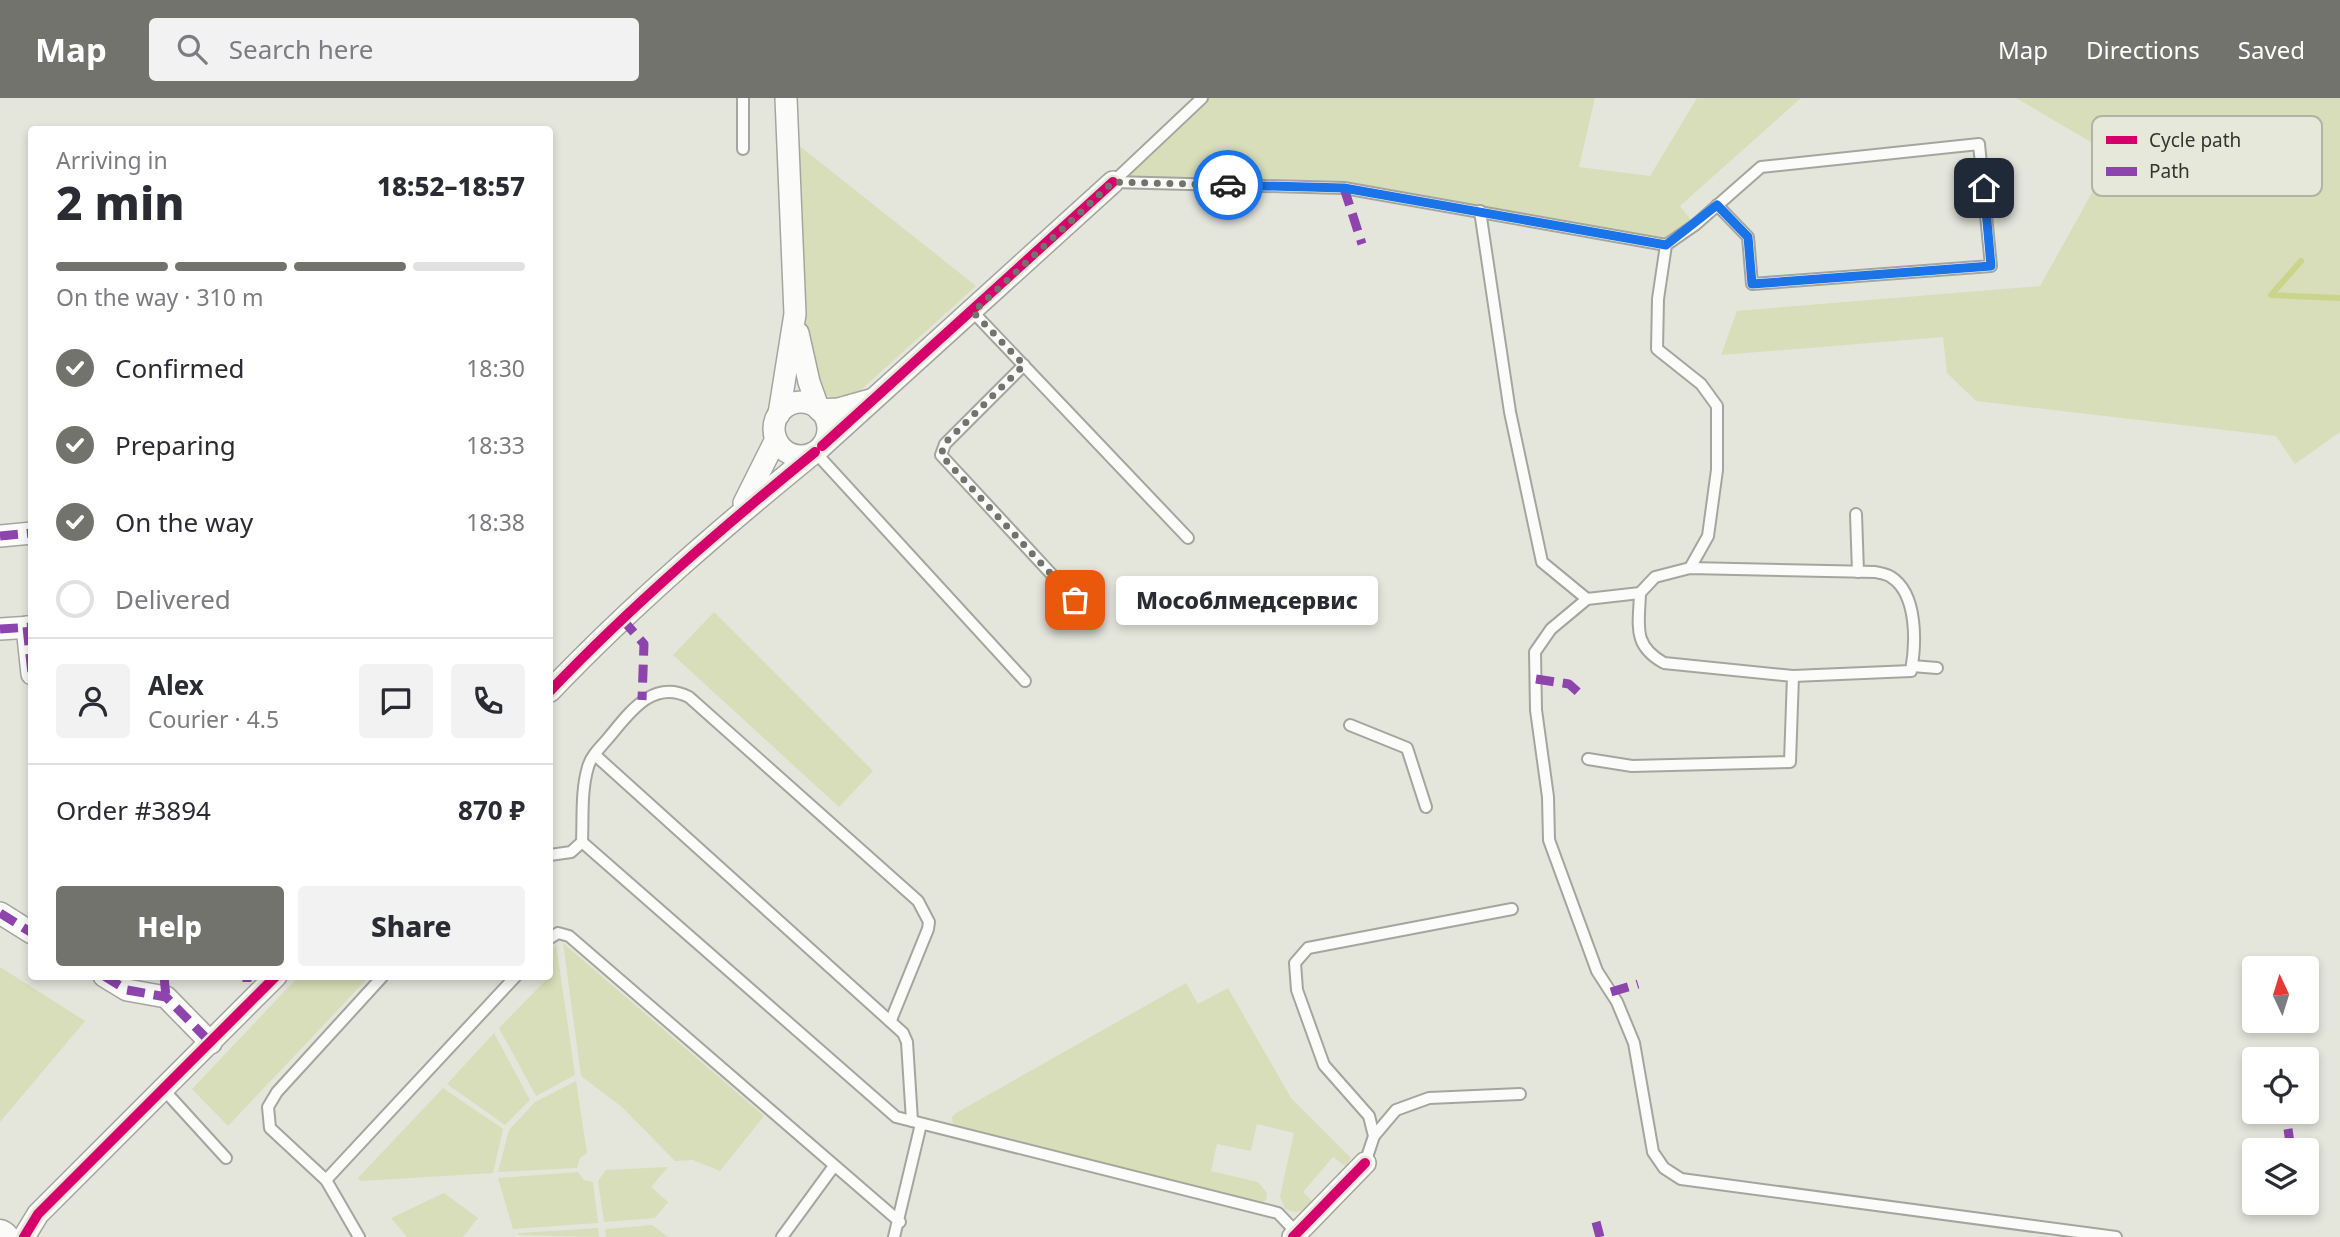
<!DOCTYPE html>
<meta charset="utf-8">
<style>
body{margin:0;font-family:"Noto Sans",sans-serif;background:#f2f2f3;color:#2b2b33;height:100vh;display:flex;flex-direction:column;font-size:26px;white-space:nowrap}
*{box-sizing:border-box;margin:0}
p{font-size:23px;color:#7c7c81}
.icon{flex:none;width:38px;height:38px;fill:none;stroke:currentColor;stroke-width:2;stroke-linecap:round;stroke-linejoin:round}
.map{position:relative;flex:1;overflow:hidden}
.details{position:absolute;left:28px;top:28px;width:525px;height:854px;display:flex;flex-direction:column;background:#fff;border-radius:7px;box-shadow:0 4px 10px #0003}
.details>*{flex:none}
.needle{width:46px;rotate:356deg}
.controls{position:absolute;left:2242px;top:858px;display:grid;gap:14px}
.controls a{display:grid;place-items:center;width:77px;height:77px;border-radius:7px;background:#fff;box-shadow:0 4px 10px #0003;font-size:35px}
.pin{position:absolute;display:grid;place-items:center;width:60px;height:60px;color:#fff;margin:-30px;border-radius:14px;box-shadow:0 4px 10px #0006}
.courier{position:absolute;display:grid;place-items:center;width:70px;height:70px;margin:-35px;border:5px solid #1a73e8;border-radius:50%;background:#fff;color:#222;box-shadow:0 2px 9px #0007}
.bubble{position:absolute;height:49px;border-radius:7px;background:#fff;box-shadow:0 4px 10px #0003;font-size:23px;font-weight:800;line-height:49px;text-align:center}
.headline em{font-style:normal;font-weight:800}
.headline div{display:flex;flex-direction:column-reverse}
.headline{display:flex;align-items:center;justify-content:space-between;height:119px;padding:0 28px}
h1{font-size:46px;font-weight:800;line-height:52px}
.bar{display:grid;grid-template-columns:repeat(4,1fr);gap:10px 7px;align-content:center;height:84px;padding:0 28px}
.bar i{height:9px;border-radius:5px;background:#e1e1e2}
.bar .selected{background:#72736c}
.bar p{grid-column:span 4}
.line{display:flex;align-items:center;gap:18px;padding:0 28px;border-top:2px solid #e1e1e2}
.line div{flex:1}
.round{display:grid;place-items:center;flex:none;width:74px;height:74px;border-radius:7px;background:#f2f2f3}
ol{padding:0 28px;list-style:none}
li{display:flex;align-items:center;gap:21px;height:77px}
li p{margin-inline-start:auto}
li .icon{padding:7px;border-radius:50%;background:#72736c;color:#fff;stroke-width:4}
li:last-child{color:#7c7c81}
li i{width:38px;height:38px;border:4px solid #e1e1e2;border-radius:50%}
.action{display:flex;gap:14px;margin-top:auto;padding:14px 28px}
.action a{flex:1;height:80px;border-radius:7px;background:#72736c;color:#fff;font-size:28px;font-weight:800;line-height:80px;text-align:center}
.action a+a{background:#f2f2f3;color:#2b2b33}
header{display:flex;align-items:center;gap:42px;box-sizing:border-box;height:98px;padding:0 35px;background:#72736c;color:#fff}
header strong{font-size:33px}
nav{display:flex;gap:38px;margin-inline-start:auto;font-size:24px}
.search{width:490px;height:63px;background:#f2f2f3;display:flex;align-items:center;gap:18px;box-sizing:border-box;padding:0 24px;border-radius:7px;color:#7c7c81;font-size:26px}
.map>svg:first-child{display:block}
</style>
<header>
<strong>Map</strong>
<div class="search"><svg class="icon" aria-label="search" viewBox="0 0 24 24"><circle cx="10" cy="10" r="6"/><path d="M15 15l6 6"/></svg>Search here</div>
<nav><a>Map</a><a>Directions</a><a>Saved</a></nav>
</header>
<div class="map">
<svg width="2340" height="1139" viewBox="0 0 2340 1139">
<rect width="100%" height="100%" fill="#e4e6dc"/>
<g fill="#d8deb9">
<path d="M 1202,0 L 1595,0 L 1579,69 L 1650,78 L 1697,0 L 1801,0 L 1680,108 L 1695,127 L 1666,147 L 1344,90 L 1113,84 Z"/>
<path d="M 2016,0 L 2340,0 L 2340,334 L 2295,366 L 2276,338 L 1976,303 L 1947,275 L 1943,239 L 1721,257 L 1737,213 L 2040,188 L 2113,57 Z"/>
<path d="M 797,46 L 976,188 L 853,299 C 843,301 832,303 823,295 C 793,268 798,92 797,46 Z"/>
<path d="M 714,514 L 873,673 L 839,709 L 673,557 Z"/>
<path d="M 563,845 L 764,1018 L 720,1073 L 693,1062 L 675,1063 L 622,1009 L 581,978 Z"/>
<path d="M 556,846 L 575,977 L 536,998 L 499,930 L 550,878 L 550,855 Z"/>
<path d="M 0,869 L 85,923 L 0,1024 Z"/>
<path d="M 298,879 L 369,879 L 228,1028 L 192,991 Z"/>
<path d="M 1186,885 L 1198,906 L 1228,890 L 1291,1000 L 1351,1060 L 1345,1068 L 1333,1059 L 1303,1094 L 1313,1104 C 1304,1114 1298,1116 1285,1111 L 1280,1098 L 1294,1035 L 1257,1026 L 1251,1053 L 1217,1046 L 1211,1073 L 1258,1084 L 1267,1095 L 1266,1102 L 1261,1106 L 953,1027 L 952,1019 L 956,1015 Z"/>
<path d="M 494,935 L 530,1002 L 505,1027 L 447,986 Z"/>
<path d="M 576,983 L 587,1055 L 580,1060 L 577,1070 L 498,1074 L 509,1032 L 535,1004 Z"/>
<path d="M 443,990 L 503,1031 L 493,1075 L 361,1083 L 358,1080 Z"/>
<path d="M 668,1069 L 651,1089 L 668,1104 L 655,1120 L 604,1124 L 598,1083 L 606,1072 Z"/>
<path d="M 578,1074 L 584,1082 L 593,1084 L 598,1125 L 513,1131 L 498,1080 Z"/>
<path d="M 444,1095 L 478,1120 L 463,1139 L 407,1139 L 391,1120 Z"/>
<path d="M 652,1127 L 668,1139 L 606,1139 L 605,1131 Z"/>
<path d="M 598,1130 L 599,1139 L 518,1137 L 519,1135 Z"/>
</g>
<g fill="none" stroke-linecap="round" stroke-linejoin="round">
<path stroke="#cad48b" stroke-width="6" d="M 2301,163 L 2271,197 L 2340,200"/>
<g stroke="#a4a69e" stroke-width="14">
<g id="lane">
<path d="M 743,0 L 743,51"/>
<path d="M 1113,84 L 1344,90 L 1666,147 L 1658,201 L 1657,251 L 1701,286 L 1717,308 L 1717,372 L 1708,438 L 1690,470"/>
<path d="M 1113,84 L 1202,0"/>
<path d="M 1480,113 L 1510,314 L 1542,464 L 1587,501"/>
<path d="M 1666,147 L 1695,127 L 1761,69 L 1979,46 L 1991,168 L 1752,186 L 1748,139 L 1717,107"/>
<path d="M 973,214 L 1188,440"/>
<path d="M 1024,267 L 945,346 L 941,357 L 1093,521"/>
<path d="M 815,354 L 1025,583"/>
<path d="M 1856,416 L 1858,474"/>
<path d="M 1912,568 L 1937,570"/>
<path d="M 1793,578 L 1911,573 C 1916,546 1918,496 1891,479 C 1887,476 1879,475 1875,474 L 1690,470 L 1655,479 L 1640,495 L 1587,501 L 1551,531 L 1535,554 L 1536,612 L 1548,699 L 1549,742 L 1597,873 L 1617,904 L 1634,945 L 1653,1054 L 1664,1070 L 1681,1081 L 2116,1139"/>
<path d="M 1350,627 L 1407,650 L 1426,709"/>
<path d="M 595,657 L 903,935 L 907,944 L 912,1023"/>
<path d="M 1588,661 L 1632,668 L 1790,664 L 1793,578 L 1664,565 C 1632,547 1639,528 1640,495"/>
<path d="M 582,744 L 896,1019 L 1278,1115 L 1296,1134"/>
<path d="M 550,757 L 571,754 L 582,744 C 583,720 581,692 588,669 C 591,657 603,647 610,638 C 630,614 653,581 689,599 L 918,803 L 929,824 L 928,831 L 891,922"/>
<path d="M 550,840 L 558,835 L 569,838 L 900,1124"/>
<path d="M 164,992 L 226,1060"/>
<path d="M 1374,1038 L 1396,1012 L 1429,1000 L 1520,996"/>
<path d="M 1365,1065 L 1374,1038 L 1369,1018 L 1324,967 L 1297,892 L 1295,865 L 1308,850 L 1512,811"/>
<path d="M 326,1082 L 516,878"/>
<path d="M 359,1139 L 326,1082 L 270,1030 L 268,1009 L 277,994 L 383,878"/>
<path d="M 782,1139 L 834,1068"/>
<path d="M 894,1139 L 921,1026"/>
</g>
</g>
<g stroke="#a4a69e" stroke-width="24">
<g id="street">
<path d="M 798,235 L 809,284 L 819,312 L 838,311 L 870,302"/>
<circle cx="801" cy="331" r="27"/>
<path d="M 779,316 L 795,216 L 786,0"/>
<path d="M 822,348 L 1113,84"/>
<path d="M 744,405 L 776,341"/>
<path d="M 0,438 L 32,435"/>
<path d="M 27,529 L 32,576"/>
<path d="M 0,531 L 32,529"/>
<path d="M 550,593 C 632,507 723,429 815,354"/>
<path d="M 0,815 L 32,835"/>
<path d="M 104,878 L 127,892 L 166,899 L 211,945"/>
<path d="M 24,1139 L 38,1116 L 276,878"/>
<path d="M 1293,1139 L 1365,1065"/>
</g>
</g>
<g stroke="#a4a69e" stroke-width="33">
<path id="secondary" d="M 0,1137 L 3,1139"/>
</g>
<use href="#lane" stroke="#fbfbfa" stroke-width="10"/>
<use href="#street" stroke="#fbfbfa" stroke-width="21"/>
<use href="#secondary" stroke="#fbfbfa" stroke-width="30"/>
<g stroke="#8e44ad" stroke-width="9" stroke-dasharray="18 9" stroke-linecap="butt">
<path d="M 1344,90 L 1362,146"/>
<path d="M 0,438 L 32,435"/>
<path d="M 622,521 L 644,546 L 642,602"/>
<path d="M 27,529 L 32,576"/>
<path d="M 0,531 L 32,529"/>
<path d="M 1536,581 L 1569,586 L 1579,595"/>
<path d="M 0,815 L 32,835"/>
<path d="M 104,878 L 127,892 L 166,899 L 211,945"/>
<path d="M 164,878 L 166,899"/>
<path d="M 247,878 L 247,884"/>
<path d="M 1611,894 L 1638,886"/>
<path d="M 2288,1031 L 2291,1052"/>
<path d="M 1596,1124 L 1600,1139"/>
</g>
<g stroke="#e6e9d9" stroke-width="15">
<g id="cycleway">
<path d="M 822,348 L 1113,84"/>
<path d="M 550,593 C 632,507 723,429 815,354"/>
<path d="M 24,1139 L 38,1116 L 276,878"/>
<path d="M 1293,1139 L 1365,1065"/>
</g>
</g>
<use href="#cycleway" stroke="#d6006c" stroke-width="10"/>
</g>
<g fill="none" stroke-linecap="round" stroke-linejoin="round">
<path stroke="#72736c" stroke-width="7" stroke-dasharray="0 12.6" d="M 1075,502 L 941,357 L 945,345 L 1024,267 L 973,214 L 1113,84 L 1228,87"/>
<path stroke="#1a73e8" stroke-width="9" d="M 1228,87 L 1344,90 L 1666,147 L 1717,107 L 1748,139 L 1752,186 L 1991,168 L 1984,90"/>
</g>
<rect x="2092" y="18" width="230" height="80" rx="10" fill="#e6e9d9" stroke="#b1b3a6" stroke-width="2"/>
<rect x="2106" y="38" width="31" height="8" fill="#d6006c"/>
<rect x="2106" y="69" width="31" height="9" fill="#8e44ad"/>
<g font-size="19" fill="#34352f">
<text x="2149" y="49">Cycle path</text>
<text x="2149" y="80">Path</text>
</g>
</svg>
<div class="controls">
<a><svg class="needle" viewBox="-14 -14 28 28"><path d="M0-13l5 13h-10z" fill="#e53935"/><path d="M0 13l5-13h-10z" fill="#7c7c81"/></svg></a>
<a><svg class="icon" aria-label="locate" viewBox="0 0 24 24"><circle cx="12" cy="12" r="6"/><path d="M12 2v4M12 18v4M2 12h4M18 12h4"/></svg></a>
<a><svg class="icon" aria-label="layers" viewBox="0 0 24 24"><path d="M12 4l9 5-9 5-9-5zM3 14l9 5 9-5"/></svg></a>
</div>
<div class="pin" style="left:1075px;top:502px;background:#ea580c"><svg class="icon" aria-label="bag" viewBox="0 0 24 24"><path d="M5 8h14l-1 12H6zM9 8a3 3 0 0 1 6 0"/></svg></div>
<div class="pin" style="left:1984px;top:90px;background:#1f2937"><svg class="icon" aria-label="home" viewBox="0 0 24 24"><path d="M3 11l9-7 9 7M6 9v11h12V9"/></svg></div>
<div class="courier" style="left:1228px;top:87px"><svg class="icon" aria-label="car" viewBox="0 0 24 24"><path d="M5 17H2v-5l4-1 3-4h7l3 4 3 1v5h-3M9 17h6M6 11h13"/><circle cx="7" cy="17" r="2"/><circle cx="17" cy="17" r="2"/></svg></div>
<div class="bubble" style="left:1116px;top:478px;width:262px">Мособлмедсервис</div>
<section class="details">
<div class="headline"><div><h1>2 min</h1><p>Arriving in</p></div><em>18:52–18:57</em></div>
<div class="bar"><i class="selected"></i><i class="selected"></i><i class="selected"></i><i></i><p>On the way · 310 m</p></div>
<ol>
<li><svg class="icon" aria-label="check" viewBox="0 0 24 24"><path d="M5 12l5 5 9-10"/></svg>Confirmed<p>18:30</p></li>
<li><svg class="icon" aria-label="check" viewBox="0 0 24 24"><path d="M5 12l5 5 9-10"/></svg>Preparing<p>18:33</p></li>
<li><svg class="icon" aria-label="check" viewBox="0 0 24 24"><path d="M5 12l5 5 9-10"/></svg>On the way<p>18:38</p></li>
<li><i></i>Delivered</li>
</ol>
<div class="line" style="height:126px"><a class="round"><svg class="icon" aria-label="person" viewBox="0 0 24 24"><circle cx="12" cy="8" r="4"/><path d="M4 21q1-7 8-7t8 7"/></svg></a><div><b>Alex</b><p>Courier · 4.5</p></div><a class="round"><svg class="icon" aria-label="chat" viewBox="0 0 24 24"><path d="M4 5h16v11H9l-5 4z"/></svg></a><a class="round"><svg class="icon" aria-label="phone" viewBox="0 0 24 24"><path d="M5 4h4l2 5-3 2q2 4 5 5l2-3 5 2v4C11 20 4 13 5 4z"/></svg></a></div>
<div class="line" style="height:91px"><div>Order #3894</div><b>870 ₽</b></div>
<div class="action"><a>Help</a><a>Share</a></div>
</section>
</div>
